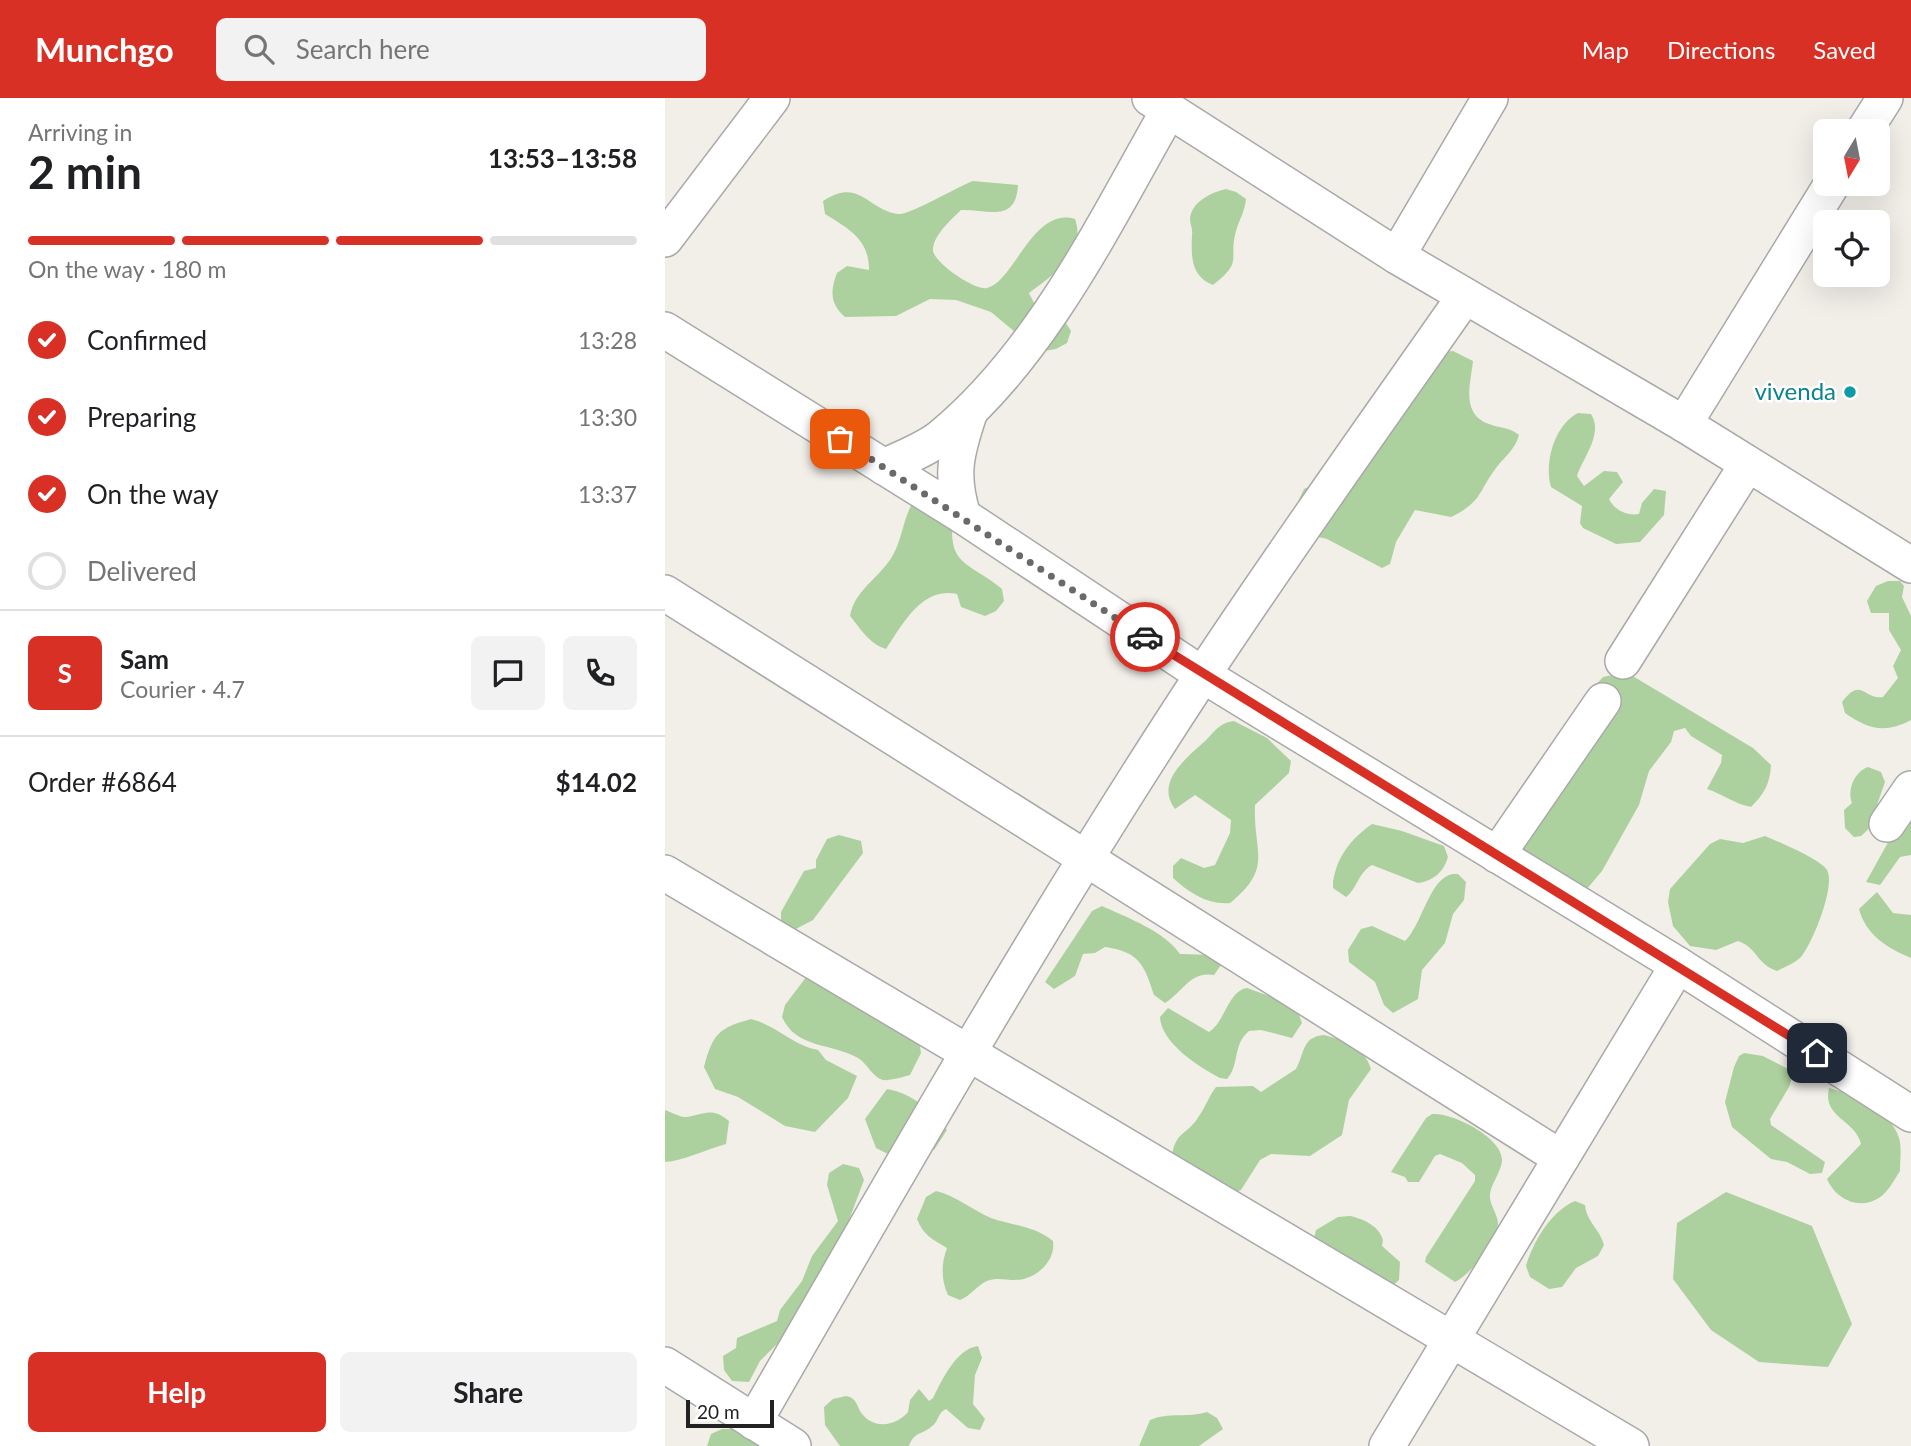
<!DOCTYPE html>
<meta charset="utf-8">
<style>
body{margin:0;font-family:Lato,sans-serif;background:#f2f2f2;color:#202124;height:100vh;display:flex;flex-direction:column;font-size:26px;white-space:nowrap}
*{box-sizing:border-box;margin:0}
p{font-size:23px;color:#757577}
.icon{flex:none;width:38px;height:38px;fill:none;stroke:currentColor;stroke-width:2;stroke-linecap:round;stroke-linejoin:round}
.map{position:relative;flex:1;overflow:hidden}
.drawer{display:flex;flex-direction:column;background:#fff;width:665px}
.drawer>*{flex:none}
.needle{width:46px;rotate:190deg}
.tools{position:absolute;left:1148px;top:21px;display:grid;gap:14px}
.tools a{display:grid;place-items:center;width:77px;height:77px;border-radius:10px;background:#fff;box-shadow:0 7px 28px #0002;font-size:35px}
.scale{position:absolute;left:21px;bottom:18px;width:88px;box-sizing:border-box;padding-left:7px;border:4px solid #222;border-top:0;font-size:19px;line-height:24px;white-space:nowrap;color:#222;-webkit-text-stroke:5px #fff;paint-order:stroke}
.pin{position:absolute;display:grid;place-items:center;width:60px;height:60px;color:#fff;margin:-30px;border-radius:14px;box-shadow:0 4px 10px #0006}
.courier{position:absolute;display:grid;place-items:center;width:70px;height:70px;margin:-35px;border:5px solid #d93025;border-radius:50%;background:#fff;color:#222;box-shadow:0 2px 9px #0007}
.overview em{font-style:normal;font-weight:700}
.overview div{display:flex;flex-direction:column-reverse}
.overview{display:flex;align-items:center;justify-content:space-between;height:119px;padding:0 28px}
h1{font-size:46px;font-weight:700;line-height:52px}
.bar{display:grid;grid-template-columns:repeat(4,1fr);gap:10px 7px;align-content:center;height:84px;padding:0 28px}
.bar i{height:9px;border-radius:5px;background:#e0e0e0}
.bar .current{background:#d93025}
.bar p{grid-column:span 4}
.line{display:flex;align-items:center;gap:18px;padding:0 28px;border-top:2px solid #e0e0e0}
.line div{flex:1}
.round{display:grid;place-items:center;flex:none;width:74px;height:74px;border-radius:10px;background:#f2f2f2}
ol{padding:0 28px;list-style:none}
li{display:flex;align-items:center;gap:21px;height:77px}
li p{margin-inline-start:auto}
li .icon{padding:7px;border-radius:50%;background:#d93025;color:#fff;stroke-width:4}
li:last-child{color:#757577}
li i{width:38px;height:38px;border:4px solid #e0e0e0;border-radius:50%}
.action{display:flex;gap:14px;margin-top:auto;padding:14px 28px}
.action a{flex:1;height:80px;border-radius:10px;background:#d93025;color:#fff;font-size:28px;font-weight:700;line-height:80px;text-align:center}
.action a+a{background:#f2f2f2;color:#202124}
header{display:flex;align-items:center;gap:42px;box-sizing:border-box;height:98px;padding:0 35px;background:#d93025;color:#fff}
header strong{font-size:33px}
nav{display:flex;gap:38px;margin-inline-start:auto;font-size:24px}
.search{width:490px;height:63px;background:#f2f2f2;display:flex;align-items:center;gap:18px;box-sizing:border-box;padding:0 24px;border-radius:10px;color:#757577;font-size:26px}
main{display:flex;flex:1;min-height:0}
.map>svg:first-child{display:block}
</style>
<header>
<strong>Munchgo</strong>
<div class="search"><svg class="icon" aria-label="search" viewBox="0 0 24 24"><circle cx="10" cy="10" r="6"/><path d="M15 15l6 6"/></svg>Search here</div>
<nav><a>Map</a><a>Directions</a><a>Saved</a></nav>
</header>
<main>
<section class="drawer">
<div class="overview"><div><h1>2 min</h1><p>Arriving in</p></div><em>13:53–13:58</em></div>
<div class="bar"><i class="current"></i><i class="current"></i><i class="current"></i><i></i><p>On the way · 180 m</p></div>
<ol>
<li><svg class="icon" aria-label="check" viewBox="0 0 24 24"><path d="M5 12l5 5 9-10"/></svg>Confirmed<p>13:28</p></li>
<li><svg class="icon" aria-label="check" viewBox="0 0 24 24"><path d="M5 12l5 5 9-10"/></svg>Preparing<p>13:30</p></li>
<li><svg class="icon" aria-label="check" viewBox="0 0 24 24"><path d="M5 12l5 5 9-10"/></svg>On the way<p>13:37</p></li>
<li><i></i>Delivered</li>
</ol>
<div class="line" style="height:126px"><b class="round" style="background:#d93025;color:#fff">S</b><div><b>Sam</b><p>Courier · 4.7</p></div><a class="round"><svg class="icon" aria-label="chat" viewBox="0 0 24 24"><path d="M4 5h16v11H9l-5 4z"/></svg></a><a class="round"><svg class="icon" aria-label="phone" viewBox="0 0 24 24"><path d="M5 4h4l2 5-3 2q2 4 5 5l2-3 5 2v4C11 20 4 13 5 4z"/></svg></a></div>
<div class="line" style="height:91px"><div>Order #6864</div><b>$14.02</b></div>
<div class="action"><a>Help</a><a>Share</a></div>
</section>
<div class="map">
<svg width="1246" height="1348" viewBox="0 0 1246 1348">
<rect width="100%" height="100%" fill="#f2efe9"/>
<g fill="#add19e">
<path d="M 308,83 L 353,87 C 351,126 322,111 296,112 C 287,121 268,137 268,152 C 268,164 310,193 322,190 C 349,184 368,108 410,121 C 422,155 388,177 364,195 L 369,205 C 385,209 398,218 406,233 L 402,245 L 391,251 L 374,254 L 326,214 L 291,202 L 265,201 L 231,218 L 180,219 C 165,206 165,193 172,175 L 182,168 L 204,172 C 204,141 184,131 160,116 L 158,103 C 195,79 202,112 233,116 C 243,118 292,89 308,83 Z"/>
<path d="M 561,91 L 571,94 L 581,101 C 580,113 574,122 571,133 C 563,163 579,163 548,187 C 526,178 526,159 527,137 C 528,131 525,126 525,121 C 526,104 547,94 561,91 Z"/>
<path d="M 788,253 L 808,263 C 806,284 795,316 824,326 C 836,331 843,328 854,337 C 850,352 840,358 831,370 C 813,394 817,404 786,419 L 750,412 L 731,444 L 725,466 L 717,470 L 662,441 L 649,438 L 629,412 L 639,391 L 650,386 L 777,254 Z"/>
<path d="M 913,315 L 926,316 C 939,336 917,361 912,378 L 919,388 L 939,373 L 952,374 L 958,384 L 944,401 C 949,412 962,418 974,416 L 977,405 L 989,391 L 1001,393 L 999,417 L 975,444 L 951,446 L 918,430 L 915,425 L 917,408 L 886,389 C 879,366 889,327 913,315 Z"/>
<path d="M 253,397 L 288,420 C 282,469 305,464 337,491 L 339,503 L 331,513 L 320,518 L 296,509 L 292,496 C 257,488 237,527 221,551 C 203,545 197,532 185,518 C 190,491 215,480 228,457 C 239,437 238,415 253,397 Z"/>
<path d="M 1223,483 L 1235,483 L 1239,488 L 1237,499 L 1246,518 L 1246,622 C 1220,636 1203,631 1180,615 L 1177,604 C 1197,578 1198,602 1218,599 L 1233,580 L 1228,568 L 1236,552 L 1224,532 L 1224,515 L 1206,515 L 1202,503 L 1211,488 Z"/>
<path d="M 961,574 L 1088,650 L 1106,667 C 1105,686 1099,696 1086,709 C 1070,706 1057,696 1042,691 L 1056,665 L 1057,657 L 1026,638 L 1020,630 L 1009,633 L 1006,644 L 984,673 L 974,707 L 937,773 L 921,792 L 851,750 L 915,604 L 938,579 Z"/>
<path d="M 569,623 L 602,640 L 626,663 L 624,675 L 590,707 C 588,755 609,769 565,805 C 543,807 524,795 508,780 L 508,768 L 516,760 L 539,770 L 550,767 L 565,735 L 566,722 L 530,697 L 510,711 C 490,685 520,661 539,644 C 550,634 553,625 569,623 Z"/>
<path d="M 1203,669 L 1216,674 L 1220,684 L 1212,707 L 1210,725 L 1196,738 L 1189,739 L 1180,730 L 1179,712 L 1187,705 C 1182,692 1189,674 1203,669 Z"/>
<path d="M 1246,703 L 1246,757 L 1235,759 L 1215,787 L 1201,784 Z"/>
<path d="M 707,726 L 737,733 L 779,748 L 783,759 C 779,774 768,783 753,785 L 707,767 C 693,775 692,791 681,799 L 668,790 L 668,784 C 672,758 686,741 707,726 Z"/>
<path d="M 174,737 L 196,743 L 198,755 L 148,822 L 127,833 L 116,826 L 116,814 L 139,773 L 151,770 L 151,762 L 162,741 Z"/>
<path d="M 1100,738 C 1112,743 1157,762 1162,772 C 1171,788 1147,846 1136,859 C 1130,865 1120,869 1112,873 C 1091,866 1093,850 1073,843 L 1051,852 L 1025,848 L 1008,828 L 1003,804 L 1005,791 L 1045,746 L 1055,741 L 1078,745 Z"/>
<path d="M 787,776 L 793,776 L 801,784 L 799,802 L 788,816 L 780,845 L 757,872 L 753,901 L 728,915 L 719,907 L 710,884 L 684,864 L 683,852 L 696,831 L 707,828 L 740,843 C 757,827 764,781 787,776 Z"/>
<path d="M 1212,794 L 1228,815 L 1246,817 L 1246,860 C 1222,850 1201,837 1194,811 Z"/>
<path d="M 437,808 C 463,820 499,833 515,856 L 550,857 L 556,867 L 549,877 C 525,873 519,893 500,905 L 489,897 C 479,867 475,854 440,849 L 430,855 L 418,856 L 410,878 L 389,891 L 380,884 L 427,813 Z"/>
<path d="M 142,878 L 254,943 L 256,955 L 245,977 C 238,979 224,983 218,982 C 207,979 202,965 193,960 C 167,945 131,951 117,919 L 120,907 Z"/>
<path d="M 582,890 L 607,899 L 633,914 L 637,925 L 627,940 L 596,932 L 584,933 C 567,947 575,967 562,981 L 555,980 C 534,969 496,945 495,919 L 503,910 L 544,934 C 560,924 563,893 582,890 Z"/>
<path d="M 86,921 C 111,927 129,948 153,952 L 161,962 L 192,978 L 183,1000 L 150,1034 L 120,1028 L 73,999 L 50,991 L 39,969 C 48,935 54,930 86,921 Z"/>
<path d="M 659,937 C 679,942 700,950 706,971 L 684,1002 L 677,1037 L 645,1058 L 606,1056 L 595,1062 L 576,1092 L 564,1096 L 507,1058 C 510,1033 523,1037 534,1018 C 541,1008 544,998 551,989 L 588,988 L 596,994 L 631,971 C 640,954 637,939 659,937 Z"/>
<path d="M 1079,955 L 1098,958 L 1125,972 L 1128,977 L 1124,989 L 1105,1021 L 1106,1027 L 1160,1064 L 1157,1075 L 1145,1076 L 1122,1064 L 1106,1061 L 1067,1029 L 1060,1004 L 1069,969 L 1074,958 Z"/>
<path d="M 1164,990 C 1188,996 1226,1013 1234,1040 C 1237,1050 1235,1062 1235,1073 C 1229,1082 1223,1094 1214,1100 C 1193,1113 1170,1100 1162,1081 L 1196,1046 C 1190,1021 1157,1020 1164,990 Z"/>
<path d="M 222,991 C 248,996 265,1011 282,1032 L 269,1052 L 225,1057 L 211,1050 L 200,1021 Z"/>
<path d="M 0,1012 C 6,1014 16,1020 22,1019 C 41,1016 47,1009 64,1023 L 61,1046 C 42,1051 18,1063 0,1064 Z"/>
<path d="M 767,1016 C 787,1014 839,1040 837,1063 C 836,1075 824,1088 825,1099 C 825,1107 832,1115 833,1125 C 833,1143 806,1176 790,1184 L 760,1164 L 761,1159 L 810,1083 L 810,1077 L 797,1065 L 775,1056 L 770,1058 L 754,1084 L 743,1084 L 740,1079 L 726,1074 L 761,1020 Z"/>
<path d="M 178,1066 L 194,1070 L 199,1082 L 178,1138 L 121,1237 L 95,1263 L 84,1284 L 67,1283 L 59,1272 L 58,1258 L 71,1250 L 72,1240 L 112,1223 L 115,1212 L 137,1183 L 147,1158 L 173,1123 L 162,1087 L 164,1075 Z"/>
<path d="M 271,1093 C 292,1098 307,1112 326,1120 C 348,1128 368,1127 388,1143 C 391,1163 371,1182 350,1182 C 340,1182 332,1179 322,1183 C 311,1188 307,1197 295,1202 L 283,1197 C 276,1182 276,1166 282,1150 C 268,1142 258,1137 252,1121 L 261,1099 Z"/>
<path d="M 1061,1094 L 1147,1128 L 1187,1226 L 1163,1269 L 1094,1264 L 1046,1232 L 1008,1181 L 1012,1125 Z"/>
<path d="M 910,1103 L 920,1107 C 922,1125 935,1131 939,1147 L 933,1158 L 911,1170 L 897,1189 L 884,1191 L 865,1179 L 861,1168 C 868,1144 886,1113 910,1103 Z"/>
<path d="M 685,1118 C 699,1121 714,1128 718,1142 L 717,1148 L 735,1164 L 734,1182 L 721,1194 L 648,1144 L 651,1132 L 673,1119 Z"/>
<path d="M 313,1248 L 317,1260 L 310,1277 L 308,1306 L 320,1321 L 315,1332 L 303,1330 L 281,1311 C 272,1315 274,1324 266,1329 C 256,1337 249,1334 244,1348 L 175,1348 L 160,1327 L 159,1309 L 168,1301 L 181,1298 C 193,1300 191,1309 198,1317 C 211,1332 232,1327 243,1314 L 245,1302 L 254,1291 L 264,1303 L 268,1300 C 277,1282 291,1251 313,1248 Z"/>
<path d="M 542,1314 L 552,1320 L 558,1331 L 534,1348 L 474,1348 L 485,1322 C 503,1314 523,1320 542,1314 Z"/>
<path d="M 57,1331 L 68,1331 L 102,1348 L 42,1348 L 46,1336 Z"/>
</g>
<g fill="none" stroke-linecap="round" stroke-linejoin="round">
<g stroke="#a9a9a9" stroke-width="38">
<g id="minor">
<path d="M 485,0 L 732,158 L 1019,326 L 1246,467"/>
<path d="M 1199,33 L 1220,0"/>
<path d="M 0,141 L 107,0"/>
<path d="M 732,158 L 825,0"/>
<path d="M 0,232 L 298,418 L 538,577 L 1013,867 L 1246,1016"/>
<path d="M 1019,326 L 1167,86"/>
<path d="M 219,369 C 237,360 260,352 276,339 C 377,256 440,124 504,12"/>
<path d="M 298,418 C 285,377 291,355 304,316"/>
<path d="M 0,495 L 896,1060"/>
<path d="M 958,563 L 1082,367"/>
<path d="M 1222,726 L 1246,691"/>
<path d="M 832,757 L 938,603"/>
<path d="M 0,775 L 966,1348"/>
<path d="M 0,1267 L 128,1348"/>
<path d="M 89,1324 C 234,1072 378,820 537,578 C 622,449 712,324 800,198"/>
<path d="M 722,1348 L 1013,867"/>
</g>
</g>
<use href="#minor" stroke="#fff" stroke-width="35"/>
</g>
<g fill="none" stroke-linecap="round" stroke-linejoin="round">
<path stroke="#6b6a68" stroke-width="7" stroke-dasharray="0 12.6" d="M 175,341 L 480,539"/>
<path stroke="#d93025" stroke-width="9" d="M 480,539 L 1152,955"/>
</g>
<circle fill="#0f9aa8" stroke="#fff" stroke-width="2.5" cx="1185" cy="294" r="7"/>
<g text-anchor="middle" stroke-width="5" stroke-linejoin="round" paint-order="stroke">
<g font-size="24" fill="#0d838f" stroke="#fff" text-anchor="end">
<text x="1171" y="302">vivenda</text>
</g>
</g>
</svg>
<div class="tools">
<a><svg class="needle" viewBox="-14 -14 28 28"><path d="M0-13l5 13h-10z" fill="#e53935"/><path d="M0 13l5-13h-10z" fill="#757577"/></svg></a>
<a><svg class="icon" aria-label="locate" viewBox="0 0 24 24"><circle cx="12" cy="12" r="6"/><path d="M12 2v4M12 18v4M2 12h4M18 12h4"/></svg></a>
</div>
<div class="scale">20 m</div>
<div class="pin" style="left:175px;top:341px;background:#ea580c"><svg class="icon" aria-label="bag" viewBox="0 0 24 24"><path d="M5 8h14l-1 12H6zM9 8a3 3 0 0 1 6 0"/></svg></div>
<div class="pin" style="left:1152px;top:955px;background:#1f2937"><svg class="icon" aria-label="home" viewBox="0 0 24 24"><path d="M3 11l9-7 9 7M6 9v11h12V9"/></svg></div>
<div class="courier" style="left:480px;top:539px"><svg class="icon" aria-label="car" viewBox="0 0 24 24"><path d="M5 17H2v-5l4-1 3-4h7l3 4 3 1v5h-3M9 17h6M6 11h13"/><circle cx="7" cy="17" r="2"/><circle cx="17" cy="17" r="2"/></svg></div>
</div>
</main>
